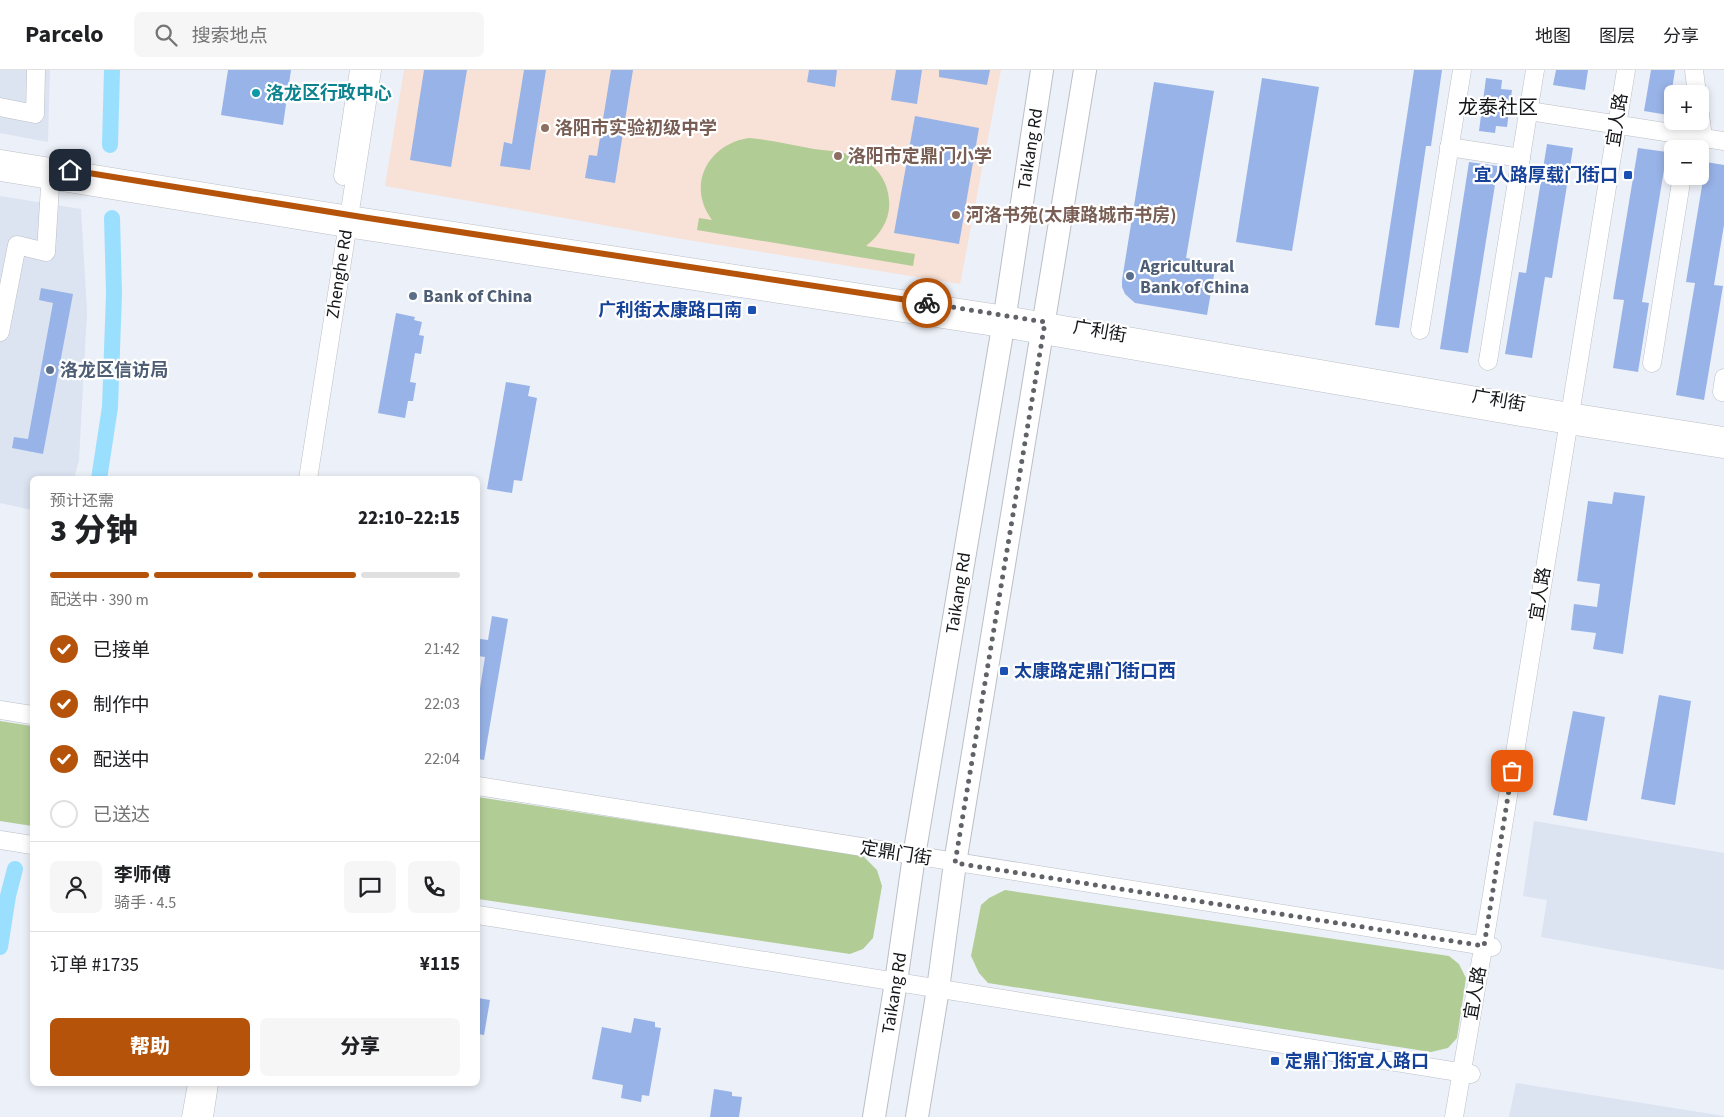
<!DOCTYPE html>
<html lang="zh">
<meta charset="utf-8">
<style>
body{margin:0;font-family:"Source Sans 3","Noto Sans SC",sans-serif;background:#f6f6f6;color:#202124;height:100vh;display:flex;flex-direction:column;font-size:19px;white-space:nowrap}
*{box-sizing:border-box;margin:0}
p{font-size:16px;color:#757577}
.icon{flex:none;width:28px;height:28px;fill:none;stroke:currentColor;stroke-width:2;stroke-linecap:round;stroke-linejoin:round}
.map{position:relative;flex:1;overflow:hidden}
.side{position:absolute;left:30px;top:406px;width:450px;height:610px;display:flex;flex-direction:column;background:#fff;border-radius:8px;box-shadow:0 2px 8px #0003}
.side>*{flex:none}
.fabs{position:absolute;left:1664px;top:15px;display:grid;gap:10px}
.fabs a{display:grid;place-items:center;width:45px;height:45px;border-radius:8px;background:#fff;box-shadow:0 2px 8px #0003;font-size:25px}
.pin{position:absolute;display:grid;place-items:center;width:42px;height:42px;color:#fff;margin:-21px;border-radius:10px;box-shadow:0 2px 8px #0006}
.courier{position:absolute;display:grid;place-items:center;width:50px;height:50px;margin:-25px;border:4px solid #b45309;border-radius:50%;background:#fff;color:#222;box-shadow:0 1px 6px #0007}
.head em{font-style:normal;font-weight:800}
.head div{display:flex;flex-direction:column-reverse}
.head{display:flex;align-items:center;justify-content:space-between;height:85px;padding:0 20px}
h1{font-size:32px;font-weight:800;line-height:38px}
.bar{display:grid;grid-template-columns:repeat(4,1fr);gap:8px 5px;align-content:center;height:60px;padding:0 20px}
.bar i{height:6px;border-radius:4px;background:#e0e0e0}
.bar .current{background:#b45309}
.bar p{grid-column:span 4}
.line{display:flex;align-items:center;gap:12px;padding:0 20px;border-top:1px solid #e0e0e0}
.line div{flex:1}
.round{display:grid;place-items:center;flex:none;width:52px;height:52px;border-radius:8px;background:#f6f6f6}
ol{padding:0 20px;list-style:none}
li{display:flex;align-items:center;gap:15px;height:55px}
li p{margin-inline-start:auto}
li .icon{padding:5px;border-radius:50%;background:#b45309;color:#fff;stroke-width:4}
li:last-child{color:#757577}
li i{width:28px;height:28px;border:2px solid #e0e0e0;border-radius:50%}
.button{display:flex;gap:10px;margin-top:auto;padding:10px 20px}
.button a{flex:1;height:58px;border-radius:8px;background:#b45309;color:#fff;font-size:20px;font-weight:800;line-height:58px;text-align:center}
.button a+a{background:#f6f6f6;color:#202124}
header{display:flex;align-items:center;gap:30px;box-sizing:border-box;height:70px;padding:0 25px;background:#fff;border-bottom:1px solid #e0e0e0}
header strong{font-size:24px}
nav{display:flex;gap:28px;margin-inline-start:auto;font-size:18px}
.search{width:350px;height:45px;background:#f6f6f6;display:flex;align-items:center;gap:12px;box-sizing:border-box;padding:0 18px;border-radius:8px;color:#757577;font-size:19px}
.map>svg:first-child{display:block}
</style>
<header>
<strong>Parcelo</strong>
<div class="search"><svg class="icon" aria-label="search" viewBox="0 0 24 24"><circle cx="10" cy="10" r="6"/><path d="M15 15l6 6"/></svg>搜索地点</div>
<nav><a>地图</a><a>图层</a><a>分享</a></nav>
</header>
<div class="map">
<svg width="1724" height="1047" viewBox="0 0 1724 1047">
<rect width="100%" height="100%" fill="#ecf0f8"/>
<g fill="#dce4f2">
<path d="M 0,0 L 50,0 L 48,72 L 0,63 Z"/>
<path d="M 0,126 L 81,139 L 87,242 L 79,390 L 74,409 L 32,409 L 32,440 L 0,433 Z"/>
<path d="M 1534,751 L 1724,783 L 1724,900 L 1541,867 L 1547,830 L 1523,826 Z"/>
<path d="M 1516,1013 L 1724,1046 L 1724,1047 L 1509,1047 Z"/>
</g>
<path fill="#f8e1d6" d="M 404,0 L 1001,0 L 960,214 L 676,168 L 385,116 Z"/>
<g fill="#b2cc96">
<path d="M 749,68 C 771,70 792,75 814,79 C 831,81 851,82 866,91 C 880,100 888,114 889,130 C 891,149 880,165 866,176 L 915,184 L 913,196 L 697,160 L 699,148 L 712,150 C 686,115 708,74 749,68 Z"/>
<path d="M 0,651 L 32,656 L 32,756 L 0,751 Z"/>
<path d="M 478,727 L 863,786 L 877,800 L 882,816 L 873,868 L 863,879 L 850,884 L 478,829 Z"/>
<path d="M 1005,820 L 1449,886 L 1459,894 L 1466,908 L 1457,968 L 1448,978 L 1431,982 L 988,913 L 979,903 L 971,886 L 981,835 L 989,828 Z"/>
</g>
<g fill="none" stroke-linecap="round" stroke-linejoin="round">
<g stroke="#9bdfff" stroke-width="16">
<path d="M 110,75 L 112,0"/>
<path d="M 99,409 L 110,337 L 114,223 L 112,148"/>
<path d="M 0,877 L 8,826 L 15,799"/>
</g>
</g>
<g fill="#98b3e7">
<path d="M 228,0 L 291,0 L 283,55 L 221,45 Z"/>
<path d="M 424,0 L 467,0 L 451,97 L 410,90 Z"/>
<path d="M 524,0 L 546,0 L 530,100 L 500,96 L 504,72 L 512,74 Z"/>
<path d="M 611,0 L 633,0 L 615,113 L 585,108 L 589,85 L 597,86 Z"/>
<path d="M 809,0 L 837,0 L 835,17 L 807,12 Z"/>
<path d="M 896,0 L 922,0 L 917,34 L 891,30 Z"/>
<path d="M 939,0 L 990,0 L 987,15 L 939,7 Z"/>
<path d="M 1414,0 L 1442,0 L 1431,76 L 1426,76 L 1399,258 L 1375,255 Z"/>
<path d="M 1556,0 L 1588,0 L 1585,20 L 1553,15 Z"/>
<path d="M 1651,0 L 1675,0 L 1668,45 L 1644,41 Z"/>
<path d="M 1262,8 L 1319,17 L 1292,181 L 1236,172 Z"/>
<path d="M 1486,8 L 1502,10 L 1501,19 L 1512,20 L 1507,57 L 1496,56 L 1495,63 L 1479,61 Z"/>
<path d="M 1154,12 L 1214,21 L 1186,188 L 1216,193 L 1207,245 L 1135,233 L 1125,224 L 1122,217 L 1122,210 Z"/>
<path d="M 915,46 L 979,58 L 959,174 L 894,163 Z"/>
<path d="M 1547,74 L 1573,78 L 1552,208 L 1545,207 L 1532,288 L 1505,284 L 1519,202 L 1526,203 Z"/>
<path d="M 1638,78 L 1667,82 L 1642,232 L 1649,233 L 1638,302 L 1613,298 L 1624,230 L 1613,229 Z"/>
<path d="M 1469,92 L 1498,96 L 1468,283 L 1440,279 Z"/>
<path d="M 1706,92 L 1724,95 L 1724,155 L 1714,215 L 1723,216 L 1704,330 L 1676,325 L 1695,213 L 1686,212 Z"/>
<path d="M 41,218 L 73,224 L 43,384 L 12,378 L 14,367 L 28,369 L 53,233 L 39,230 Z"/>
<path d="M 396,243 L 415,247 L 414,250 L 422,252 L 419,265 L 424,266 L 421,284 L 415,283 L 410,312 L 416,313 L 413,331 L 408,331 L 405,348 L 378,343 Z"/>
<path d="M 506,312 L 530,316 L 528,326 L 537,328 L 522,411 L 514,410 L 512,423 L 487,419 Z"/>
<path d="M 1614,422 L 1645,426 L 1623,584 L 1593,579 L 1596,563 L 1571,560 L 1574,534 L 1597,537 L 1600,514 L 1577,511 L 1588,431 L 1612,434 Z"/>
<path d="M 492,546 L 508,549 L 484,690 L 478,689 L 478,631 L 485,587 L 478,586 L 480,569 L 488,570 Z"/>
<path d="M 1659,625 L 1691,631 L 1675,735 L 1641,729 Z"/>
<path d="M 1573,641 L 1605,647 L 1587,751 L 1553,745 Z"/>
<path d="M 478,928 L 490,930 L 484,965 L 478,964 Z"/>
<path d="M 634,948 L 655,952 L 655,957 L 661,958 L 649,1026 L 642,1025 L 641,1032 L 621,1028 L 623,1015 L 592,1009 L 602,957 L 631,963 Z"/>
<path d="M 714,1019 L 732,1022 L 732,1026 L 742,1027 L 739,1047 L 710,1047 Z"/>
</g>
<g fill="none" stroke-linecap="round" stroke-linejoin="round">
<g stroke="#bbbfc6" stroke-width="19">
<g id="minor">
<path d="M 1694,0 L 1697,24"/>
<path d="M 0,37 L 35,44 L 36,0"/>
<path d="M 1529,41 L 1724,71"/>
<path d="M 1700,44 L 1703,68"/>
<path d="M 1449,77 L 1521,88"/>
<path d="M 0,89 L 349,145 L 1005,245 L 1570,342 L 1724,366"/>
<path d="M 0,102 L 347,158 L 1002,258 L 1568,355 L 1724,379"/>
<path d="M 343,106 L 359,0"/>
<path d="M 1420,260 L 1462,0"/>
<path d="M 0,262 L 17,175 L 46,182 L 51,100"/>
<path d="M 1488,291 L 1535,0"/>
<path d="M 1652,293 L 1682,106"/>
<path d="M 1722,322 L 1724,308"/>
<path d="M 308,409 L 372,0"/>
<path d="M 0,640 L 32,645"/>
<path d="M 478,716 L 1492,877"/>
<path d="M 0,770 L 32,775"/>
<path d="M 478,845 L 1471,1004"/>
<path d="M 191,1047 L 197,1014"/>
<path d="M 204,1047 L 209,1014"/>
<path d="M 1454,1047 L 1487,855 L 1626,0"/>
</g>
</g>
<g stroke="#bbbfc6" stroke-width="24">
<g id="major">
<path d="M 874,1047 L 896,912 L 914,786 L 1005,245 L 1042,0"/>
<path d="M 917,1047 L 938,919 L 955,793 L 1085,0"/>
</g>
</g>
<use href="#minor" stroke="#fff" stroke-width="18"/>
<use href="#major" stroke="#fff" stroke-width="22"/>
</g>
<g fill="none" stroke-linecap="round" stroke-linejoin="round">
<path stroke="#606267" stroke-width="5" stroke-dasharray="0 9" d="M 927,233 L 1045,252 L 955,793 L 1484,876 L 1512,701"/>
<path stroke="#b45309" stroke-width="6" d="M 70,100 L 368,148 L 927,233"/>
</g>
<circle fill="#0f9aa8" stroke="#fff" stroke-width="2" cx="256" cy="23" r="5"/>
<g fill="#8d6e63" stroke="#fff" stroke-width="2">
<circle cx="545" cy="58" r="5"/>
<circle cx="838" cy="86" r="5"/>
<circle cx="956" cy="145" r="5"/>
</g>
<g fill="#1a4fb4" stroke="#fff" stroke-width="2">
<rect x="1623" y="100" width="10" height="10" rx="2.5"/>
<rect x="747" y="235" width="10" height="10" rx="2.5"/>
<rect x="999" y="596" width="10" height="10" rx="2.5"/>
<rect x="1270" y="986" width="10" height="10" rx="2.5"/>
</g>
<g fill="#5c6f8a" stroke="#fff" stroke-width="2">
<circle cx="1130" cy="206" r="5"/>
<circle cx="413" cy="226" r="5"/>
<circle cx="50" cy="300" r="5"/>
</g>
<g text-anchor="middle" stroke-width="4.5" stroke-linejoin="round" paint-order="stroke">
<g font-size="18" font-weight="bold" fill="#0d838f" stroke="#fff" text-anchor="start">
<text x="266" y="29">洛龙区行政中心</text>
</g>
<g font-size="18" fill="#151619" stroke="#fff">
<text transform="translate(1617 50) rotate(-81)" y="6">宜人路</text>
<text transform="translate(1030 79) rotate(-81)" y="6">Taikang Rd</text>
<text transform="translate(339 204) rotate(-81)" y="6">Zhenghe Rd</text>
<text transform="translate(1100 261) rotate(10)" y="6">广利街</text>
<text transform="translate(1499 330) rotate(10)" y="6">广利街</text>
<text transform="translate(958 523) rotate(-81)" y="6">Taikang Rd</text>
<text transform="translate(1540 524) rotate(-81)" y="6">宜人路</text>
<text transform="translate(896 783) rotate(9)" y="6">定鼎门街</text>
<text transform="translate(894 923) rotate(-81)" y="6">Taikang Rd</text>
<text transform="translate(1475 923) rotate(-80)" y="6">宜人路</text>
</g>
<g font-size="18" font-weight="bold" fill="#785e54" stroke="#fff" text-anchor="start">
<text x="555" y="64">洛阳市实验初级中学</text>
<text x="848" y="92">洛阳市定鼎门小学</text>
<text x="966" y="151">河洛书苑(太康路城市书房)</text>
</g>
<g font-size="18" font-weight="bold" fill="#164399" stroke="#fff" text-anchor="end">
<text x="1618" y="111">宜人路厚载门街口</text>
<text x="742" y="246">广利街太康路口南</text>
<text x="1014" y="607" text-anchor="start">太康路定鼎门街口西</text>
<text x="1285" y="997" text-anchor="start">定鼎门街宜人路口</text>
</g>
<g font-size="18" font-weight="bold" fill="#4e5e75" stroke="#fff" text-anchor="start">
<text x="1140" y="202">Agricultural<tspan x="1140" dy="21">Bank of China</tspan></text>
<text x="423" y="232">Bank of China</text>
<text x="60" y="306">洛龙区信访局</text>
</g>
<g font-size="20" fill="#151619" stroke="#fff">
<text x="1498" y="44">龙泰社区</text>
</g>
</g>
</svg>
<div class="fabs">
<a>+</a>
<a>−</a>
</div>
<div class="pin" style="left:1512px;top:701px;background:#ea580c"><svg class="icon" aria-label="bag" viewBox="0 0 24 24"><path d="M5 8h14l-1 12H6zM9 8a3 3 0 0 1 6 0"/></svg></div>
<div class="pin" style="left:70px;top:100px;background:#1f2937"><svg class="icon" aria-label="home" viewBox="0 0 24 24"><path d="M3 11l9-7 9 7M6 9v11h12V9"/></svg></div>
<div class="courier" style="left:927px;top:233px"><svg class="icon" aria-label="bike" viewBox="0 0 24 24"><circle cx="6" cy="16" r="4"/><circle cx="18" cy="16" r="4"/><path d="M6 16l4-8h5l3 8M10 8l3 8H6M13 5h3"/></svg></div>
<section class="side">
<div class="head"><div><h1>3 分钟</h1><p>预计还需</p></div><em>22:10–22:15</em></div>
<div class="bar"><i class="current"></i><i class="current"></i><i class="current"></i><i></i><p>配送中 · 390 m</p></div>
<ol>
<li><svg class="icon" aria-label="check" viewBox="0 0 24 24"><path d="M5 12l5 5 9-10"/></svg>已接单<p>21:42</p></li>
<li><svg class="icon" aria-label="check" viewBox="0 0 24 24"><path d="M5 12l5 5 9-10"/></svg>制作中<p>22:03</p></li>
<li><svg class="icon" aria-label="check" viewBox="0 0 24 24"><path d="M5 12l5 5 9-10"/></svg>配送中<p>22:04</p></li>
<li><i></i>已送达</li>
</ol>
<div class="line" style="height:90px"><a class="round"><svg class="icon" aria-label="person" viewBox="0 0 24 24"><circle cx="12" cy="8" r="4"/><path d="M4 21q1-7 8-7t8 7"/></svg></a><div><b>李师傅</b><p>骑手 · 4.5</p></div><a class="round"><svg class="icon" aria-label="chat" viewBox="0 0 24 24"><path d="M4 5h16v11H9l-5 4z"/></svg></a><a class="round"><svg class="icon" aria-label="phone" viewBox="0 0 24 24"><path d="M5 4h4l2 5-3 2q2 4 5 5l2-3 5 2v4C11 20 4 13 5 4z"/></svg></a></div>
<div class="line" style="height:65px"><div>订单 #1735</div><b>¥115</b></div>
<div class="button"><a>帮助</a><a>分享</a></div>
</section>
</div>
